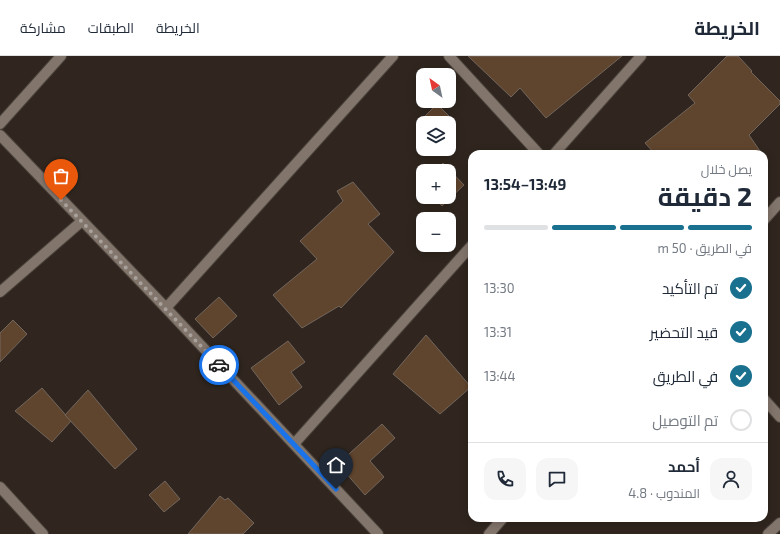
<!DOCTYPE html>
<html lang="ar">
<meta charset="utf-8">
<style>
body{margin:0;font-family:"Exo 2",Cairo,sans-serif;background:#f6f6f7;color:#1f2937;direction:rtl;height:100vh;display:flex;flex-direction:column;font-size:15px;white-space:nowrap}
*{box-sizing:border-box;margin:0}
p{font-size:13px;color:#747a83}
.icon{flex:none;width:22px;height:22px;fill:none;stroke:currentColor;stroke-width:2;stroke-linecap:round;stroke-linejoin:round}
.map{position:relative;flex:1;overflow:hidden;direction:ltr}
.sheet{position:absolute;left:468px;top:94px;width:300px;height:372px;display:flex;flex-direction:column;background:#fff;border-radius:12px;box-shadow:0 2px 10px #0003;direction:rtl}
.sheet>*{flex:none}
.needle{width:26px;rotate:327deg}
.controls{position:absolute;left:416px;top:12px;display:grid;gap:8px}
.controls a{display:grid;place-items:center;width:40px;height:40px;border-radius:8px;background:#fff;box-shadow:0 2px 10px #0003;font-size:20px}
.pin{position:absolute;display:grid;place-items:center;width:34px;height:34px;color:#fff;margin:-41px -17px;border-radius:50% 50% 50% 0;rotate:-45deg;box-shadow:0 0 4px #0007}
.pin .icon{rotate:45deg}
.courier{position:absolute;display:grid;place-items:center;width:40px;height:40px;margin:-20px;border:3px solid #1a73e8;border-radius:50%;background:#fff;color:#222;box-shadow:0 1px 5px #0007}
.summary em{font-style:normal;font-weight:700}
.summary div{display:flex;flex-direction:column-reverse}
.summary{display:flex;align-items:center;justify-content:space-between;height:68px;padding:0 16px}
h1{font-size:26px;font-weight:700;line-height:30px}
.bar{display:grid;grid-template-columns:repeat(4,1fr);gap:6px 4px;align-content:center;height:48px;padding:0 16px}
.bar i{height:5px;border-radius:3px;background:#e0e1e3}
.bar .active{background:#1a718f}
.bar p{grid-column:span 4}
.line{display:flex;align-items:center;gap:10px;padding:0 16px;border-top:1px solid #e0e1e3}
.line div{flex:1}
.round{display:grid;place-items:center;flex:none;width:42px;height:42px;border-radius:12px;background:#f6f6f7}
ol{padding:0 16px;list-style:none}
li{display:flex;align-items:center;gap:12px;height:44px}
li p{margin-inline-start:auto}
li .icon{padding:4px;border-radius:50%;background:#1a718f;color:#fff;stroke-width:4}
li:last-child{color:#747a83}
li i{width:22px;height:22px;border:2px solid #e0e1e3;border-radius:50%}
header{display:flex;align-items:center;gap:24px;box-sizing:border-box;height:56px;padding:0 20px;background:#fff;border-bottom:1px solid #e0e1e3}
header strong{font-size:19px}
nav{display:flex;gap:22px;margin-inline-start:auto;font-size:14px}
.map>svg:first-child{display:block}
</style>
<header>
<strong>الخريطة</strong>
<nav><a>الخريطة</a><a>الطبقات</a><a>مشاركة</a></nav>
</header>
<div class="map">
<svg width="780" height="478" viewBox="0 0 780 478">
<rect width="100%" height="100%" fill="#30261f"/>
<g fill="#60452e" stroke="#72665d">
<path d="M 468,0 L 622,0 L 546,62 L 520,32 L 511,41 Z"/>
<path d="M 727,0 L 738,0 L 752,15 L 751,16 L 780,45 L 780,48 L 749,79 L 762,98 L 655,98 L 645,87 L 695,47 L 688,39 Z"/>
<path d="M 437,48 L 454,65 L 449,70 L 449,67 L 423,67 L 423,73 L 418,67 Z"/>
<path d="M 443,107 L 464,129 L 442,150 L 434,141 L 449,141 L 449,115 L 435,115 Z"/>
<path d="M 353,126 L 380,158 L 368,168 L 394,196 L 341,252 L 339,250 L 302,272 L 273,239 L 317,203 L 300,185 L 343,145 L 337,135 Z"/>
<path d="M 219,241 L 237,260 L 213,282 L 195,263 Z"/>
<path d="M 13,264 L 27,278 L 0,306 L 0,277 Z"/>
<path d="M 426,279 L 471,331 L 440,358 L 393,318 Z"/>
<path d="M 288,285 L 305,306 L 291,316 L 302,331 L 279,349 L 251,312 Z"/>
<path d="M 42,332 L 71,365 L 52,386 L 15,355 Z"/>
<path d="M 88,334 L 137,393 L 115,413 L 65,359 Z"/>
<path d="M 382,368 L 395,382 L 370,405 L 384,421 L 365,439 L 338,408 Z"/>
<path d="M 165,425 L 180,443 L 164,456 L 149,439 Z"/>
<path d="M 220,440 L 225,444 L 228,442 L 254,467 L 243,478 L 188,478 Z"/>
</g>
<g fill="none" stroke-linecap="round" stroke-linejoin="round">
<g stroke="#4a423b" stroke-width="12">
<g id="minor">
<path d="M 449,0 L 539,98"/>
<path d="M 0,68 L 61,0"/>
<path d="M 0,79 L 166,252 L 378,478"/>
<path d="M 554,98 L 641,0"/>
<path d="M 764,164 L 780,146"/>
<path d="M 0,236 L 82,165"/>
<path d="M 166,252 L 393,0"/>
<path d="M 764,343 L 780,361"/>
<path d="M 294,388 L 472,189"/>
<path d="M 0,431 L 43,478"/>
<path d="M 489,478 L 503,462"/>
<path d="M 768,478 L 780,467"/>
</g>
</g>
<use href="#minor" stroke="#82756c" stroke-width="10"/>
</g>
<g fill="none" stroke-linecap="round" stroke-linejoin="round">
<path stroke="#a9a19b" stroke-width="4" stroke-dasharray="0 7.2" d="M 61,144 L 219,309"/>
<path stroke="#1a73e8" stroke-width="5" d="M 219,309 L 336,433"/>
</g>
</svg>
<div class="controls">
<a><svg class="needle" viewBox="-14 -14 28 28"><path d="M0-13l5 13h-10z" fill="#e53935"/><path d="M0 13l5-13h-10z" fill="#747a83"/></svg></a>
<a><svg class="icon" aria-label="layers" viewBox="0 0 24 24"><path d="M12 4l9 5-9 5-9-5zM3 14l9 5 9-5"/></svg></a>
<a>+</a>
<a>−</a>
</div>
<div class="pin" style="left:61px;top:144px;background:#ea580c"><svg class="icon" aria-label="bag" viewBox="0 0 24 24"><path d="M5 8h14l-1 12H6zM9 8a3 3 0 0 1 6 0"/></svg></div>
<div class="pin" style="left:336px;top:433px;background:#1f2937"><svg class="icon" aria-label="home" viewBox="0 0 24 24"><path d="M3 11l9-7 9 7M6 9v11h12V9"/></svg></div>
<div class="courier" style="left:219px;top:309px"><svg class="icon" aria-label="car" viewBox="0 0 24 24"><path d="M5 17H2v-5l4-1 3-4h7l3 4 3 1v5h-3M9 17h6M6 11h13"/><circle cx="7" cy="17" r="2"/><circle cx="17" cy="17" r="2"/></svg></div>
<section class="sheet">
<div class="summary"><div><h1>2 دقيقة</h1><p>يصل خلال</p></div><em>13:49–13:54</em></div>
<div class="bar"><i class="active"></i><i class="active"></i><i class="active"></i><i></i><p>في الطريق · 50 m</p></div>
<ol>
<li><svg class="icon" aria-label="check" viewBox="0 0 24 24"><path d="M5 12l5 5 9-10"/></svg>تم التأكيد<p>13:30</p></li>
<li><svg class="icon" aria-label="check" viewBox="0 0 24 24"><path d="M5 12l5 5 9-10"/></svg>قيد التحضير<p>13:31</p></li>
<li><svg class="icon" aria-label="check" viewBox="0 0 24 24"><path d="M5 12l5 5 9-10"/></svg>في الطريق<p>13:44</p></li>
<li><i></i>تم التوصيل</li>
</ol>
<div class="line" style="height:72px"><a class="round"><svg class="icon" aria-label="person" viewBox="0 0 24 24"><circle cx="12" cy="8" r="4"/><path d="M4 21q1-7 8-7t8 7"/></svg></a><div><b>أحمد</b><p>المندوب · 4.8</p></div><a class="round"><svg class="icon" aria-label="chat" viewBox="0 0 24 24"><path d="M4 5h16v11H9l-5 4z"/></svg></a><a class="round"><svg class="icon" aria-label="phone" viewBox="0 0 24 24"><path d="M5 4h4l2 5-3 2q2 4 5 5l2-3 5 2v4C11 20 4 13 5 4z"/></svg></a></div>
</section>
</div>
